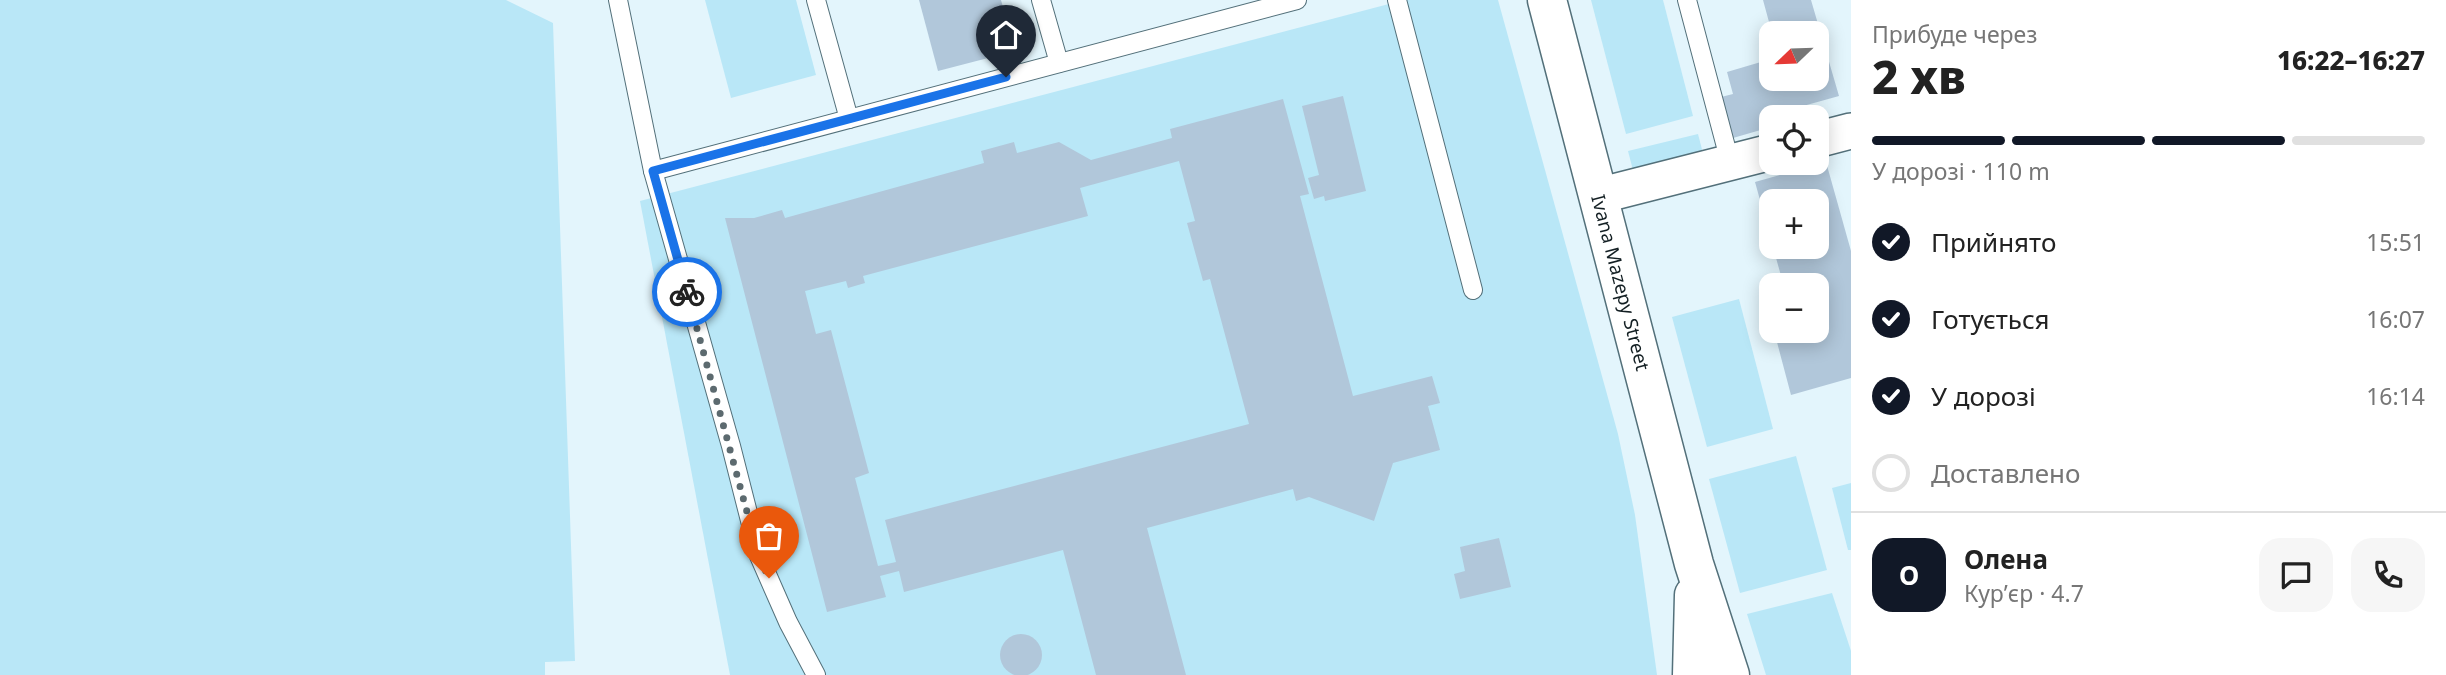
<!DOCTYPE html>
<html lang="uk">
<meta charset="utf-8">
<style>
body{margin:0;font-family:"Noto Sans",sans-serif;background:#f6f6f6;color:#222;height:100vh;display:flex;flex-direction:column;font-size:26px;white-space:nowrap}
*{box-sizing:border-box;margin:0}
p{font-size:23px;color:#767676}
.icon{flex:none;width:38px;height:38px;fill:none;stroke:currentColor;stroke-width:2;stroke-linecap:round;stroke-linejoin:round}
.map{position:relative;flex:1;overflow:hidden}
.details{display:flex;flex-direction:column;background:#fff;width:595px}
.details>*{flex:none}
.needle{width:46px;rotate:247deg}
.fabs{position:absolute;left:1759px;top:21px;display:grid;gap:14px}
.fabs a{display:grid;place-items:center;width:70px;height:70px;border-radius:14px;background:#fff;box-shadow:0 4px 18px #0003;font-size:35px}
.pin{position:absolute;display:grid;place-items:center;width:60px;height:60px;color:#fff;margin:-72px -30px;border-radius:50% 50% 50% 0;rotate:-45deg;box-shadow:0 0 7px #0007}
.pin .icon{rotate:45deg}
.courier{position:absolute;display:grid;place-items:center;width:70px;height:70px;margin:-35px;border:5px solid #1a73e8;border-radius:50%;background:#fff;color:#222;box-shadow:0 2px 9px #0007}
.head em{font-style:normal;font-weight:800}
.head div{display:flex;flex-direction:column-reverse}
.head{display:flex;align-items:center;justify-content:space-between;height:119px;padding:0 21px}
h1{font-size:46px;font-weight:800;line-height:52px}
.bar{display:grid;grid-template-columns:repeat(4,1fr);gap:10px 7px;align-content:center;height:84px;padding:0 21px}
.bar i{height:9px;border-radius:5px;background:#e0e0e0}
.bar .current{background:#111827}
.bar p{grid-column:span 4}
.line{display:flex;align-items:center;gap:18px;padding:0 21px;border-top:2px solid #e0e0e0}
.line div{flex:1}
.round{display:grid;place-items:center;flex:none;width:74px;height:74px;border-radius:21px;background:#f6f6f6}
ol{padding:0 21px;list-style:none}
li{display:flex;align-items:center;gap:21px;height:77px}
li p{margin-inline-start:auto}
li .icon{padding:7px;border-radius:50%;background:#111827;color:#fff;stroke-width:4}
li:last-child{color:#767676}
li i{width:38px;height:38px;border:4px solid #e0e0e0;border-radius:50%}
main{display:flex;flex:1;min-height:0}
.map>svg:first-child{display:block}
</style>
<main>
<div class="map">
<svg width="1851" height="675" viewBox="0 0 1851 675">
<rect width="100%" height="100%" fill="#e3f5fc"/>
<g fill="#b9e7f7">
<path d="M 0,0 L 506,0 L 553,23 L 575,661 L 545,662 L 545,675 L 0,675 Z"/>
<path d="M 705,0 L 796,0 L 816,75 L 731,98 Z"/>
<path d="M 1404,0 L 1498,0 L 1618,434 L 1635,515 L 1657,675 L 730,675 L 640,201 Z"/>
<path d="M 1591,0 L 1663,0 L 1693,116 L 1626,134 Z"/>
<path d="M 1698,134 L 1705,161 L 1635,178 L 1628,151 Z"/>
<path d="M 1739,299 L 1773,429 L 1707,447 L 1672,317 Z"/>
<path d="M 1796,456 L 1827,570 L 1740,593 L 1709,479 Z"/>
<path d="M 1851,483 L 1851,550 L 1848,550 L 1832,488 Z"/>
<path d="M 1832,593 L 1851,651 L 1851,675 L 1766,675 L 1747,614 Z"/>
</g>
<g fill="#b1c7da" fill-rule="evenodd">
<path d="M 919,0 L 1001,0 L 1015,51 L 938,71 Z"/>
<path d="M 1763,0 L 1811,0 L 1839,96 L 1771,115 L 1771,127 L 1733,138 L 1721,97 L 1733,94 L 1727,72 L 1771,59 L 1771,79 L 1816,79 L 1816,33 L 1772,33 Z"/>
<path d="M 1343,96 L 1366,191 L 1325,201 L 1324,196 L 1314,199 L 1308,178 L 1319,175 L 1302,106 Z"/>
<path d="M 1283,99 L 1309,194 L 1300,196 L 1353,396 L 1432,376 L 1440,403 L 1428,406 L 1440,450 L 1393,463 L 1374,521 L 1309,497 L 1296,501 L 1293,489 L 1147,528 L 1186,675 L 1096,675 L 1063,550 L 904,592 L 899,571 L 880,576 L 886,597 L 827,612 L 725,218 L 754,218 L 782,210 L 785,218 L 984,163 L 981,151 L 1014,142 L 1017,153 L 1059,142 L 1091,160 L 1172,138 L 1170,129 ZM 1179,161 L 1195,221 L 1187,223 L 1203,281 L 1210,279 L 1249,424 L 885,520 L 896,562 L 878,566 L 855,478 L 869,473 L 831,330 L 816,334 L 805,291 L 846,281 L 848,288 L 865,283 L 863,276 L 1088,216 L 1080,188 Z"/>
<path d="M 1826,162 L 1851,251 L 1851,378 L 1791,395 L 1774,331 L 1816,331 L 1816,285 L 1798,285 L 1797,279 L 1783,283 L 1773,247 L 1816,247 L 1816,201 L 1771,201 L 1770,236 L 1755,182 Z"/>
<path d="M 1499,538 L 1511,587 L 1460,599 L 1454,574 L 1465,571 L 1460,547 Z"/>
<circle cx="1021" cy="655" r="21"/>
</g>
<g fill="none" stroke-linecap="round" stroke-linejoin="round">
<g stroke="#53707a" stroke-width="20">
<g id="lane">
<path d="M 618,0 L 653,171 L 731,446 L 759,556 L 788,622 L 816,675"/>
<path d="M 816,0 L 849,119"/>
<path d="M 1041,0 L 1059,63"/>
<path d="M 1397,0 L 1473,290"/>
<path d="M 1687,0 L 1730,162"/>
<path d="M 653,171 L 1297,0"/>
</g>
</g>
<g stroke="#53707a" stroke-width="38">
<g id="street">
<path d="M 1816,140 L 1851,131"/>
<path d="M 1598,196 L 1771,152"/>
</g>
</g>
<g stroke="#53707a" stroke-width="41">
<g id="secondary">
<path id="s1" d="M 1547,0 L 1694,564 L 1730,675"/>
<path d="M 1692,675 L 1694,595"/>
</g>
</g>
<use href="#lane" stroke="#fff" stroke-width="18"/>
<use href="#street" stroke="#fff" stroke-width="35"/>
<use href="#secondary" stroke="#fff" stroke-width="38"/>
</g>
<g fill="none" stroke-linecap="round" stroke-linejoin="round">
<path stroke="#5c6a6f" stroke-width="7" stroke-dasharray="0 12.6" d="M 687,292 L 759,556 L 769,578"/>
<path stroke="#1a73e8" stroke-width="9" d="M 687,292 L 653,171 L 1006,77"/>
</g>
<g text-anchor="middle" stroke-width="7" stroke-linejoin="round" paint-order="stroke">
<g font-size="19" fill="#131f23" stroke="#fff">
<text dy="7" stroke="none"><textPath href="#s1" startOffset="292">Ivana Mazepy Street</textPath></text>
</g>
</g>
</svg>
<div class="fabs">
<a><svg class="needle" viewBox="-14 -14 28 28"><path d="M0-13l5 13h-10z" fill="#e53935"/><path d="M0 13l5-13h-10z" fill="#767676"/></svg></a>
<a><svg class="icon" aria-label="locate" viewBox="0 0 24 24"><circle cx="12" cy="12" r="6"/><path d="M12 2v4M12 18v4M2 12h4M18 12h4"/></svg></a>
<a>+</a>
<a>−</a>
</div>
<div class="pin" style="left:769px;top:578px;background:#ea580c"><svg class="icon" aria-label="bag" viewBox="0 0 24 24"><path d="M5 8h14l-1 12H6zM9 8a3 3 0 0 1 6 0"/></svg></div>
<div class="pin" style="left:1006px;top:77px;background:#1f2937"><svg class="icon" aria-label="home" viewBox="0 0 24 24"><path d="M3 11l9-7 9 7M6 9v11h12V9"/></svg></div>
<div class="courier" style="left:687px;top:292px"><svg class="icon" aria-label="bike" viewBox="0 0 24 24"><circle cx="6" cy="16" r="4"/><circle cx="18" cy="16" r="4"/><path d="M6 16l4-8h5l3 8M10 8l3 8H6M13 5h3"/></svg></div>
</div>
<section class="details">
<div class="head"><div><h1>2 хв</h1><p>Прибуде через</p></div><em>16:22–16:27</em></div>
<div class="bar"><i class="current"></i><i class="current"></i><i class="current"></i><i></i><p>У дорозі · 110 m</p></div>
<ol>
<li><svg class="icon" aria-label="check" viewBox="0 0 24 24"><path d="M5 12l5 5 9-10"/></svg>Прийнято<p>15:51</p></li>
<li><svg class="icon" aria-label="check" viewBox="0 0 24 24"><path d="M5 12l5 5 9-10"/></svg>Готується<p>16:07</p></li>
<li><svg class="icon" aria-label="check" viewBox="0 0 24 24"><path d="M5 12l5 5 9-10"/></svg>У дорозі<p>16:14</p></li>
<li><i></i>Доставлено</li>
</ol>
<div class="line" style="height:126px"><b class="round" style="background:#111827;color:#fff">О</b><div><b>Олена</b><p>Кур’єр · 4.7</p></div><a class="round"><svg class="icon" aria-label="chat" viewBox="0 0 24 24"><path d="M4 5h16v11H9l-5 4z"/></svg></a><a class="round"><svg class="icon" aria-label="phone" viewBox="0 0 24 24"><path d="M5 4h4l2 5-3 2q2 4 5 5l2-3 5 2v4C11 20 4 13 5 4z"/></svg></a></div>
</section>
</main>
